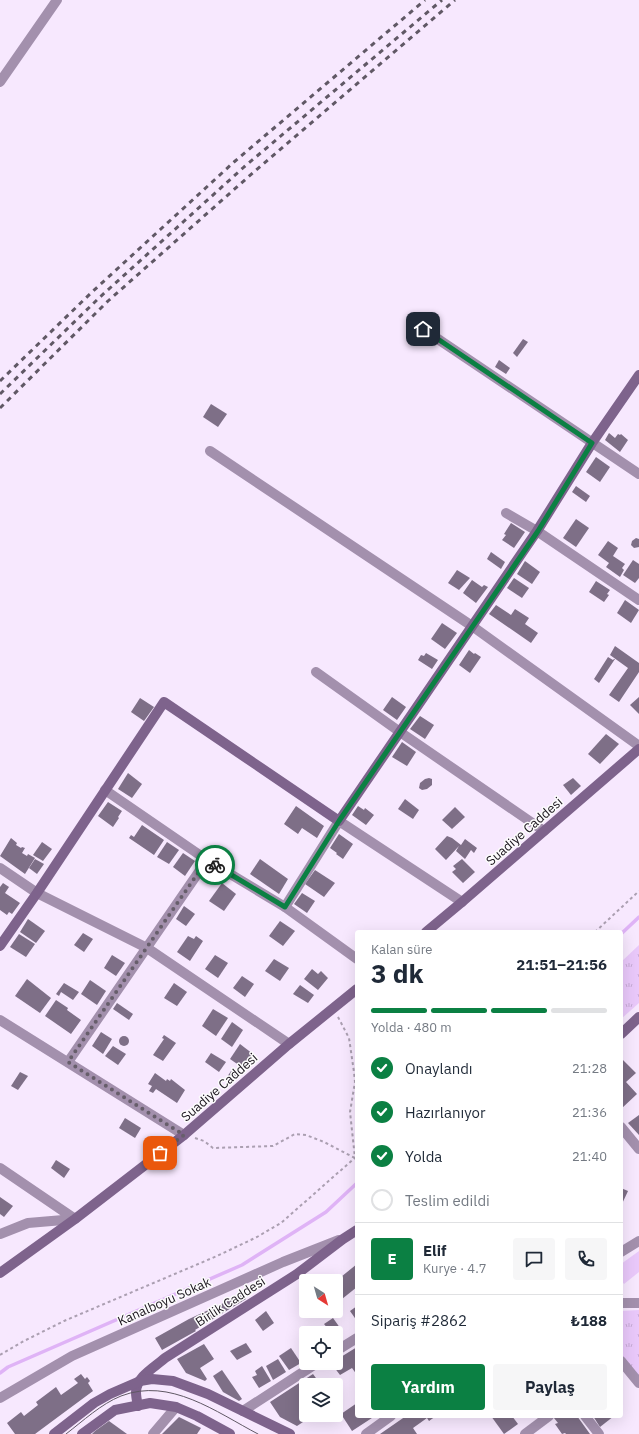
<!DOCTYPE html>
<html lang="tr">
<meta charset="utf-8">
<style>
body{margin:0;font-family:"IBM Plex Sans",sans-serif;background:#f6f6f7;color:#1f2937;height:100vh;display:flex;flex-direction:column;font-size:15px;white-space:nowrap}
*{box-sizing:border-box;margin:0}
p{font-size:13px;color:#747a83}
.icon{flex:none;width:22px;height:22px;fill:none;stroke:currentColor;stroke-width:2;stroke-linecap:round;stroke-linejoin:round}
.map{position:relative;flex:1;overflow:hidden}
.sheet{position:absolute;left:355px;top:930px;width:268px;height:488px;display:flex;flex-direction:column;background:#fff;border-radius:4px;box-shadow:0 4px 16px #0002}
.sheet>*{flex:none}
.needle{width:26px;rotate:143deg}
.tools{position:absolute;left:299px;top:1274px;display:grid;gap:8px}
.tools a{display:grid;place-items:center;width:44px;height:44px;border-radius:4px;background:#fff;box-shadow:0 4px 16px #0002;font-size:20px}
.pin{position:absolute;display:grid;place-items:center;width:34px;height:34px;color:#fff;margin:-17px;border-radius:8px;box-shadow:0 2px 6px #0006}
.courier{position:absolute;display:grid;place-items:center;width:40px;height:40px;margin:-20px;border:3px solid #0b8043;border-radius:50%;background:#fff;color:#222;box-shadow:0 1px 5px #0007}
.head em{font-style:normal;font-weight:700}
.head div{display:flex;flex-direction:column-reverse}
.head{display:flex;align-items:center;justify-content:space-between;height:68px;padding:0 16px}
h1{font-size:26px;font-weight:700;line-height:30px}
.bar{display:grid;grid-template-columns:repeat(4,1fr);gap:6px 4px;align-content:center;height:48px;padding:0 16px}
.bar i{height:5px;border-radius:3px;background:#e0e1e3}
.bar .selected{background:#0b8043}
.bar p{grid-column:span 4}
.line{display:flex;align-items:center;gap:10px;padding:0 16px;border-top:1px solid #e0e1e3}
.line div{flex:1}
.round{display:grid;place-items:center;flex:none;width:42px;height:42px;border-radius:4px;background:#f6f6f7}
ol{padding:0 16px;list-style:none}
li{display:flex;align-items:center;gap:12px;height:44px}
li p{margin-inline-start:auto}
li .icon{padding:4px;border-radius:50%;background:#0b8043;color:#fff;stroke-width:4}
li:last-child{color:#747a83}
li i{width:22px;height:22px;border:2px solid #e0e1e3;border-radius:50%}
.primary-button{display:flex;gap:8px;margin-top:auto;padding:8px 16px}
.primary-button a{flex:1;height:46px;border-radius:4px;background:#0b8043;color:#fff;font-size:16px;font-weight:700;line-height:46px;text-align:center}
.primary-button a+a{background:#f6f6f7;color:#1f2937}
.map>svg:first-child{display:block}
</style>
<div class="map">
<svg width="639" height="1434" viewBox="0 0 639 1434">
<defs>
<pattern id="park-tufts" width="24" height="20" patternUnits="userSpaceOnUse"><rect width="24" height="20" fill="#e9c8fa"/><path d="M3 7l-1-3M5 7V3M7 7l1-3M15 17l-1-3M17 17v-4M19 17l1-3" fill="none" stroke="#c7abd6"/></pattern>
</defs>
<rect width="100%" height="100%" fill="#f7e8fe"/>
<path fill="#e9c8fa" d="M 639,1251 L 639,1272 L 624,1284 L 621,1280 L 621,1264 Z"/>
<g fill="url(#park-tufts)">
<path d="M 639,945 L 639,1003 L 621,1019 L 621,962 Z"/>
<path d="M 639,1310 L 639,1376 L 621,1355 L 621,1311 Z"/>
</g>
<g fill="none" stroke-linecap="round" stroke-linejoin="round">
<g stroke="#dfb3f6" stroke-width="3.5">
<path d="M 621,934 L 639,917"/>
<path d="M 0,1373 L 8,1367 L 242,1265 L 326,1212 L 357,1183"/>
</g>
</g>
<g fill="#7e6f87">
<path d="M 523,339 L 528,342 L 517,357 L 513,353 Z"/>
<path d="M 499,360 L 510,368 L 506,374 L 495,367 Z"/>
<path d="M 211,404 L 227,414 L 218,427 L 203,417 Z"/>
<path d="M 609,433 L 615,438 L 618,434 L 620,435 L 621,434 L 628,440 L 620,452 L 605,440 Z"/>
<path d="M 596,457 L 610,467 L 600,482 L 586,472 Z"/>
<path d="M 576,486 L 590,496 L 586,502 L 572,492 Z"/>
<path d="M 576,519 L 589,528 L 576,547 L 563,538 Z"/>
<path d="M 511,523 L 525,532 L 514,548 L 502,540 L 506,535 L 504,534 Z"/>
<path d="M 636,538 L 639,539 L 639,547 L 634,548 L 631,545 L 632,541 Z"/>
<path d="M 608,541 L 618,548 L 613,556 L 625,564 L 622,568 L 624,570 L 620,577 L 606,567 L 609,563 L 598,555 Z"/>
<path d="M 491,552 L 505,562 L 501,569 L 487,559 Z"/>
<path d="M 633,560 L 639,564 L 639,578 L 635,583 L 623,575 Z"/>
<path d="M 525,561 L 540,572 L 532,584 L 517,574 Z"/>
<path d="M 457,570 L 470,578 L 459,590 L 448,583 Z"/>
<path d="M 514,578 L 529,588 L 522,598 L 507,588 Z"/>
<path d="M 472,580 L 482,587 L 484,585 L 488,587 L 476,603 L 463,593 Z"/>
<path d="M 596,581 L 610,590 L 607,594 L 609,595 L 604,602 L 589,592 Z"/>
<path d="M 625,600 L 639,610 L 631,623 L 617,613 Z"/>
<path d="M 496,605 L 511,615 L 515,609 L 529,618 L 525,624 L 538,633 L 531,643 L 489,614 Z"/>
<path d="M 442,623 L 457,633 L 445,649 L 431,639 Z"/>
<path d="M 615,646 L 639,663 L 639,672 L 619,702 L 609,695 L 628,668 L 610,655 Z"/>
<path d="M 469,650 L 474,654 L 475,653 L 481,657 L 470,673 L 459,665 Z"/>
<path d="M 426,653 L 438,660 L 432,669 L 418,660 L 421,655 L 424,656 Z"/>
<path d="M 608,657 L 613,660 L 614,659 L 615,659 L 599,683 L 594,679 Z"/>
<path d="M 392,697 L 406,707 L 397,720 L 383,710 Z"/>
<path d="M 639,697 L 639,714 L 630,705 Z"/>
<path d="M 140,698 L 154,707 L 144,721 L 131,712 Z"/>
<path d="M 420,716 L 434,725 L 425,739 L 410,729 Z"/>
<path d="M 606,734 L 619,744 L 600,764 L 588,754 Z"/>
<path d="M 402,742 L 416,752 L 407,766 L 392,757 Z"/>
<path d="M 128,773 L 142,784 L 132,798 L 118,789 Z"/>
<path d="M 429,778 L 432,779 L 432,785 L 427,789 L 422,790 L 419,788 L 420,783 L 425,779 Z"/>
<path d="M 573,778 L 581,786 L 571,795 L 563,785 Z"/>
<path d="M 405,799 L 419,810 L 413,819 L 398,809 Z"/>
<path d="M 108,802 L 122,811 L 118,817 L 119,818 L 113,827 L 98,816 Z"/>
<path d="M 296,806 L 324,826 L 317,838 L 302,828 L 298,834 L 284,824 Z"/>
<path d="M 358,806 L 364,810 L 365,808 L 374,815 L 366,825 L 352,815 Z"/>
<path d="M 455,807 L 465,817 L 452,829 L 442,820 Z"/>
<path d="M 142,825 L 164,840 L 154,855 L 129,838 L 131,835 L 134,837 Z"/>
<path d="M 339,834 L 353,844 L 343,859 L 336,854 L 337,853 L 330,848 Z"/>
<path d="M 447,836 L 452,838 L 461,845 L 465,839 L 477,848 L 474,853 L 471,850 L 465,859 L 456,851 L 459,846 L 446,860 L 435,849 Z"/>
<path d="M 11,838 L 17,843 L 16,845 L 21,848 L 22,847 L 25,848 L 22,853 L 27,856 L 28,854 L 35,858 L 25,874 L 0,856 Z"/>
<path d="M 42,842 L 52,849 L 43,861 L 33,855 Z"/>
<path d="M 167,842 L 179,850 L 169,864 L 157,857 Z"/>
<path d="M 183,853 L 195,861 L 185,876 L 173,867 Z"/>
<path d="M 35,859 L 44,864 L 37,874 L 29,868 Z"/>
<path d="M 260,859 L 288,879 L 279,894 L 250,874 Z"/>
<path d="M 462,859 L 475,872 L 463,883 L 452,872 L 456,869 L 453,866 Z"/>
<path d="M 315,870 L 335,883 L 324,897 L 305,884 Z"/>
<path d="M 3,883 L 9,887 L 5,893 L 20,903 L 12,914 L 9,912 L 7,915 L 0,910 L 0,887 Z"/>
<path d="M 222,883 L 236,894 L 224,911 L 209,901 Z"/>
<path d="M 302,893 L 315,901 L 307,913 L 294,904 Z"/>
<path d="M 184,906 L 195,914 L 186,926 L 176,919 Z"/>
<path d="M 28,919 L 45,931 L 36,943 L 20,932 Z"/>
<path d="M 280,921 L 295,931 L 283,946 L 269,936 Z"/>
<path d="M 83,933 L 93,939 L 84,952 L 74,945 Z"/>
<path d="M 19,934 L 35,944 L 26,957 L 10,947 Z"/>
<path d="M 188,936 L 194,939 L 196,936 L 203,941 L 190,961 L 177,952 Z"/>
<path d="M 112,955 L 125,963 L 116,976 L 104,968 Z"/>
<path d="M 215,955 L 228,963 L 218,978 L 205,969 Z"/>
<path d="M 274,959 L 289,968 L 280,981 L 265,971 Z"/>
<path d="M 312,969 L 318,974 L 321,971 L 328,978 L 318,990 L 304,979 Z"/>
<path d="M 242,976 L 254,984 L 245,997 L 233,988 Z"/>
<path d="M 27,979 L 51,998 L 40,1013 L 15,996 Z"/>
<path d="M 90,980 L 106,991 L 97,1005 L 81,994 Z"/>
<path d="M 64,983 L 79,992 L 73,1000 L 61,992 L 59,996 L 56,994 Z"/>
<path d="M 174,983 L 187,992 L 177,1006 L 164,998 Z"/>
<path d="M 300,985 L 314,995 L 308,1003 L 293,994 Z"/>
<path d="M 56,1000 L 68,1008 L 67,1010 L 81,1020 L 71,1034 L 45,1016 Z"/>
<path d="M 117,1003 L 133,1014 L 129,1020 L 113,1009 Z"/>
<path d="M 213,1009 L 228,1018 L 216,1036 L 202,1026 Z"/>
<path d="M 232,1022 L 243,1030 L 232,1047 L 221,1039 Z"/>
<path d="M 101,1032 L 112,1039 L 103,1054 L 92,1046 Z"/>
<path d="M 164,1035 L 176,1043 L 163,1061 L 153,1055 L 164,1039 L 162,1038 Z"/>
<circle cx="124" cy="1041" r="5"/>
<path d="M 240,1044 L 253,1054 L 243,1068 L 230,1059 Z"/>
<path d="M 113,1046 L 126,1054 L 118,1065 L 105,1056 Z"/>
<path d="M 211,1053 L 226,1062 L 219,1072 L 205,1062 Z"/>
<path d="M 621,1058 L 636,1073 L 626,1082 L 637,1094 L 621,1109 Z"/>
<path d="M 231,1071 L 238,1075 L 233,1081 L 227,1077 Z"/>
<path d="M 20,1072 L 28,1076 L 18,1090 L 11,1086 Z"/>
<path d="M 155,1073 L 166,1081 L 167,1079 L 170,1081 L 171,1079 L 185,1090 L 177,1103 L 156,1089 L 153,1093 L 149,1091 L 152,1086 L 148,1084 Z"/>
<path d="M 639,1115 L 639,1135 L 628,1123 Z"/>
<path d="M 125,1118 L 141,1128 L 135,1138 L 119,1128 Z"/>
<path d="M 56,1160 L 70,1169 L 64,1178 L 51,1168 Z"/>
<path d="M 621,1188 L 628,1191 L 621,1206 Z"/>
<path d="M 0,1197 L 13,1206 L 4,1217 L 0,1214 Z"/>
<path d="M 357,1264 L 357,1287 L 342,1299 L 336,1289 L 336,1281 Z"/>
<path d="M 243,1294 L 246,1299 L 195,1330 L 196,1331 L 162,1350 L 155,1338 L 189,1319 Z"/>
<path d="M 357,1306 L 357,1321 L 350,1311 Z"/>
<path d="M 266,1311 L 274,1323 L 263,1331 L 255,1320 Z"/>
<path d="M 333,1318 L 343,1332 L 336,1337 L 336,1333 L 326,1333 L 325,1331 L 328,1329 L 324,1324 Z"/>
<path d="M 246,1343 L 252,1352 L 237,1360 L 230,1351 Z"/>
<path d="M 204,1344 L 214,1359 L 200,1368 L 207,1379 L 205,1381 L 186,1373 L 177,1359 Z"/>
<path d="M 357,1347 L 357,1375 L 352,1368 L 340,1375 L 331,1363 L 336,1363 L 336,1360 Z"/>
<path d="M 291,1348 L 301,1363 L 289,1370 L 279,1356 Z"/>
<path d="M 278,1359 L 286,1372 L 273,1380 L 266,1366 Z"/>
<path d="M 262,1366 L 271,1381 L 259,1388 L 252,1377 L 257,1375 L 255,1371 Z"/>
<path d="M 222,1370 L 242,1399 L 239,1401 L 223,1392 L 213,1376 Z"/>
<path d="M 81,1374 L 85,1379 L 87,1377 L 90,1381 L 88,1383 L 93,1391 L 35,1434 L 15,1434 L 7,1423 L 21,1412 L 24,1416 L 38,1405 L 36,1402 L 56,1387 L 61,1395 L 78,1383 L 74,1379 Z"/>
<path d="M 313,1374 L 321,1385 L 306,1385 L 306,1407 L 303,1409 L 309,1418 L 297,1426 L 280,1417 L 270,1402 Z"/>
<path d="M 357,1403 L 357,1416 L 375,1416 L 352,1431 L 341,1414 Z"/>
<path d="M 406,1416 L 436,1416 L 429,1421 L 427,1418 L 413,1428 L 417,1434 L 380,1434 Z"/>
<path d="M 491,1416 L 512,1416 L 518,1424 L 504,1434 Z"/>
<path d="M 556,1416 L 577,1416 L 590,1434 L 566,1434 L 565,1433 L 562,1434 L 555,1424 L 558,1423 L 554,1418 Z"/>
<path d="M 593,1416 L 614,1416 L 600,1427 Z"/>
<path d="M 179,1417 L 201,1428 L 197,1434 L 162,1434 Z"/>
<path d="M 109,1421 L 127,1434 L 92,1434 L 95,1431 Z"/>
</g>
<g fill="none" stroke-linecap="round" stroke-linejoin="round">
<g stroke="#ab9fb1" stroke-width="2" stroke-dasharray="3 3" stroke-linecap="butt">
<path d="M 595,932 L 639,891"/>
<path d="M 338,1017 L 349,1038 L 354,1072 L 355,1082 L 350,1112 L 355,1158 L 357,1161"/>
<path d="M 195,1138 L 204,1141 L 213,1148 L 273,1146 L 295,1134 L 306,1135 L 324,1142 L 355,1158"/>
<path d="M 0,1355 L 22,1342 L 64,1321 L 217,1256 L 257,1237 L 281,1223 L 357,1156"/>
</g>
<g stroke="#a390ad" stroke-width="10">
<path d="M 0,82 L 57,0"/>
<path d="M 423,329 L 639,474"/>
<path d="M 210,451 L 472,626 L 639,746"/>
<path d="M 506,513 L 537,531 L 639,600"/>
<path d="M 316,672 L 400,732 L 544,831"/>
<path d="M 105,790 L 207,860 L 285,907 L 357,959"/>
<path d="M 0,868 L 37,893 L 147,948 L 289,1044"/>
<path d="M 285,907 L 339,821 L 462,902"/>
<path d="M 0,1020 L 184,1135"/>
<path d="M 68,1062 L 207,860"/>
<path d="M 621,1127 L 639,1149"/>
<path d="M 0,1168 L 75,1219 L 28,1223 L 0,1234"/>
<path d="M 621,1252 L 639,1241"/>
<path d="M 621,1303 L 639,1303"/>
<path d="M 336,1351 L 357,1338"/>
<path d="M 621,1361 L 639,1383"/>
<path d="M 0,1398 L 72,1356 L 283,1262 L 339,1240"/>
<path d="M 243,1411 L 317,1363"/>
<path d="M 585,1416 L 599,1434"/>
<path d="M 153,1434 L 176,1407"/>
<path d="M 366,1434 L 391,1416"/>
<path d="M 525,1434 L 549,1416"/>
</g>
<g stroke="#7e638c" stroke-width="10">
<path d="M 426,932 L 462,902 L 639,749"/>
<path d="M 0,946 L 37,893 L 164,702 L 339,821 L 537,531 L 592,443 L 639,375"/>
<path d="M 621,1034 L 639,1017"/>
<path d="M 0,1273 L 75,1219 L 184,1135 L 289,1044 L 357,989"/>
<path d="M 138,1406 C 137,1401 136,1397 136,1392 C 136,1377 155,1367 165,1358 L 297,1274 L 343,1239 L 357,1230"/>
<path d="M 54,1434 L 94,1403 L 110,1394 L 140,1381 L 152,1379 L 173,1381 L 208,1394 L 290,1434"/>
<path d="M 82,1434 L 115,1410 L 150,1403 L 176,1407 L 197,1416 L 230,1434"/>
</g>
<path stroke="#605865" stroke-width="1" d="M 66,1434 C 83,1421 101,1404 121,1396 C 170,1377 216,1412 258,1434"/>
<g stroke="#605865" stroke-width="3" stroke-dasharray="5 5" stroke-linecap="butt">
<path d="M 0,381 L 92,292 L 234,162 L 425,0"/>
<path d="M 0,394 L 100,297 L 244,167 L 442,0"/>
<path d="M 0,408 L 108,301 L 255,171 L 455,0"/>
</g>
</g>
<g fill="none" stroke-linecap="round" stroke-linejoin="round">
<path stroke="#675e6b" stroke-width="4" stroke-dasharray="0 7.2" d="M 160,1153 L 184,1135 L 68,1062 L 207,860 L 215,865"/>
<path stroke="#0b8043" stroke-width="5" d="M 215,865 L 285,907 L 339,821 L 538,531 L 592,443 L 423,329"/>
</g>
<g text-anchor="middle" stroke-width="3" stroke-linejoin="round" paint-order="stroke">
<g font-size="13" fill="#19131c" stroke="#fcfcfc">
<text transform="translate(524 831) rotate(-41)" y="5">Suadiye Caddesi</text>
<text transform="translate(219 1087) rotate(-41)" y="5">Suadiye Caddesi</text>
<text transform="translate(164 1301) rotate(-24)" y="5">Kanalboyu Sokak</text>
<text transform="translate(230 1301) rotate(-33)" y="5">Birlik Caddesi</text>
</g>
</g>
</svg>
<div class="tools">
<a><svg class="needle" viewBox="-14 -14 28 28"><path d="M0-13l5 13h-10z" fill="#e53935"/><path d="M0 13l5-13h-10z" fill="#747a83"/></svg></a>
<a><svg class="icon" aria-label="locate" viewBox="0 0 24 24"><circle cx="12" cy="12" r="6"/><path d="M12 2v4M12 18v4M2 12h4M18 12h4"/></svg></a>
<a><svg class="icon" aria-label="layers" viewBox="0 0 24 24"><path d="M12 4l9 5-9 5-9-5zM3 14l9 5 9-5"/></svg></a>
</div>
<div class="pin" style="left:160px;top:1153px;background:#ea580c"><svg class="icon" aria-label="bag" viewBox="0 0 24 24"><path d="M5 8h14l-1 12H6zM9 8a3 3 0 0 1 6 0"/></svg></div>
<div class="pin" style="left:423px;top:329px;background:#1f2937"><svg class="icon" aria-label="home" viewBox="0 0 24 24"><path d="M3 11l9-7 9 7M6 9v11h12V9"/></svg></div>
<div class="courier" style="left:215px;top:865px"><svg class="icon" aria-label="bike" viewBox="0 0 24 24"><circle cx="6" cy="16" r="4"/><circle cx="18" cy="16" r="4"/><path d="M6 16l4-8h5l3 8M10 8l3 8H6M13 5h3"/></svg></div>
<section class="sheet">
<div class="head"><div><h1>3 dk</h1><p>Kalan süre</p></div><em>21:51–21:56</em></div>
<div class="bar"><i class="selected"></i><i class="selected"></i><i class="selected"></i><i></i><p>Yolda · 480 m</p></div>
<ol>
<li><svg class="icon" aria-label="check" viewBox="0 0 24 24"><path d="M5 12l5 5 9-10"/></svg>Onaylandı<p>21:28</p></li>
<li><svg class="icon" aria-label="check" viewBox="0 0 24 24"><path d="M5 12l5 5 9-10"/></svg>Hazırlanıyor<p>21:36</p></li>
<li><svg class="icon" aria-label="check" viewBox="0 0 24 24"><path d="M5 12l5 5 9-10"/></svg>Yolda<p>21:40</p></li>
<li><i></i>Teslim edildi</li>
</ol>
<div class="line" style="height:72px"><b class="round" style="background:#0b8043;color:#fff">E</b><div><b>Elif</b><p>Kurye · 4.7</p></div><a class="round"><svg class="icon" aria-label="chat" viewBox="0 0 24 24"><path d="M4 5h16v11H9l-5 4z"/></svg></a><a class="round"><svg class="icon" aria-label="phone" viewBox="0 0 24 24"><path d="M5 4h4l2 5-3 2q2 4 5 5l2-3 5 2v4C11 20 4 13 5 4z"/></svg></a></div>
<div class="line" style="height:52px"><div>Sipariş #2862</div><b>₺188</b></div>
<div class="primary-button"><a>Yardım</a><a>Paylaş</a></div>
</section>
</div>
